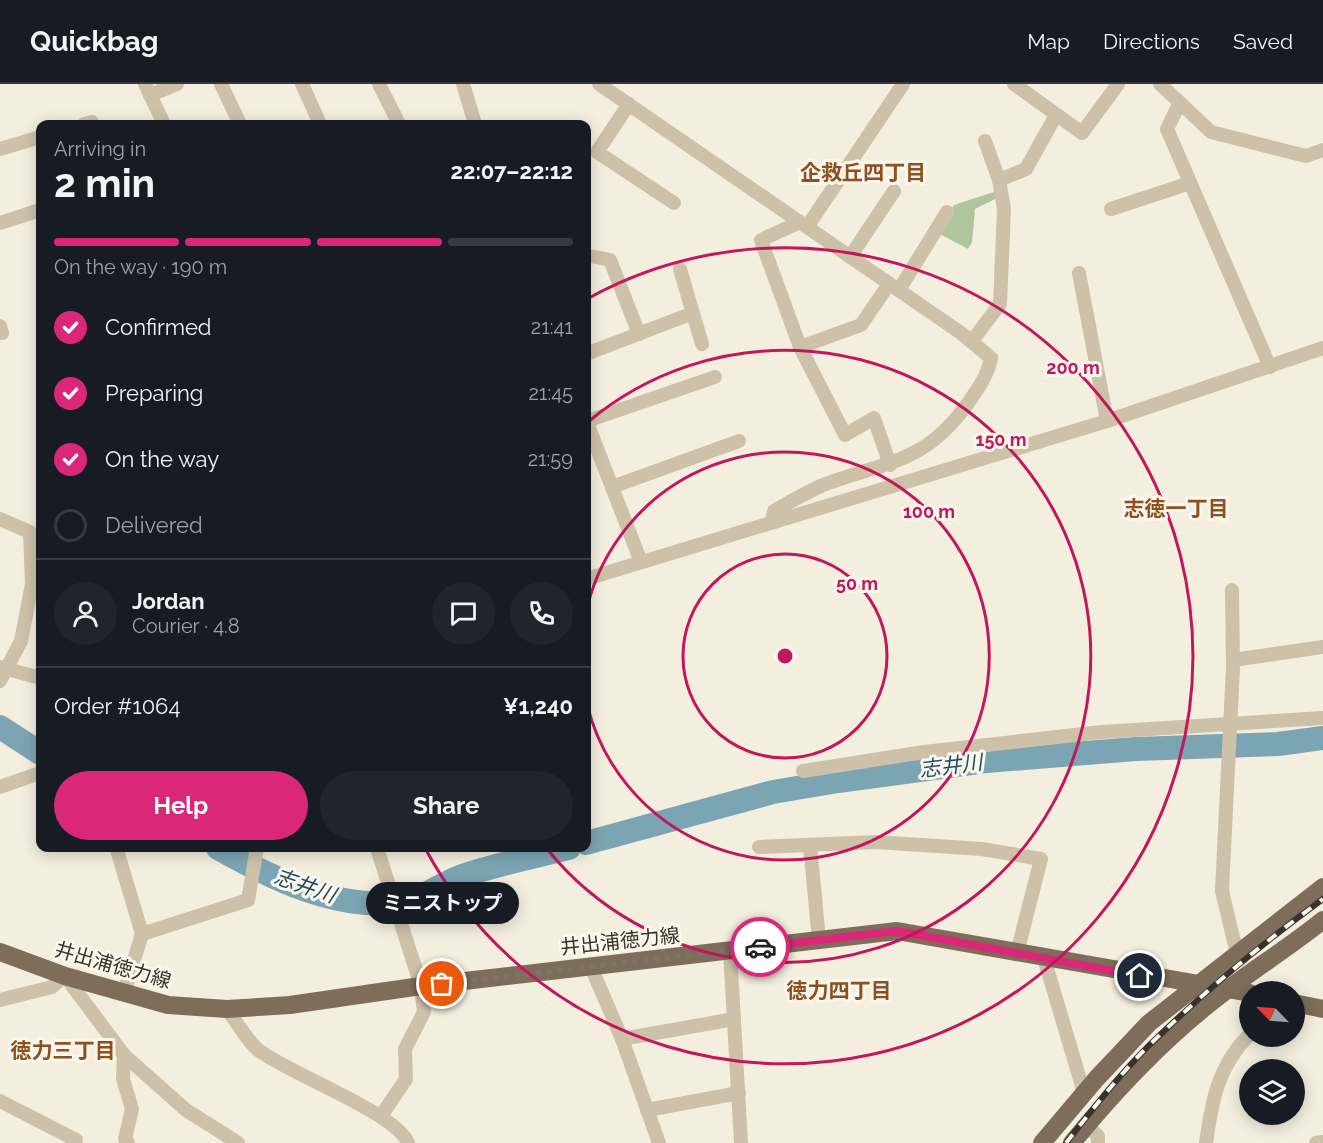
<!DOCTYPE html>
<meta charset="utf-8">
<style>
body{margin:0;font-family:Raleway,"Noto Sans JP",sans-serif;background:#20242c;color:#f1f3f6;height:100vh;display:flex;flex-direction:column;font-size:22px;white-space:nowrap}
*{box-sizing:border-box;margin:0}
p{font-size:20px;color:#9ea1a6}
.icon{flex:none;width:33px;height:33px;fill:none;stroke:currentColor;stroke-width:2;stroke-linecap:round;stroke-linejoin:round}
.map{position:relative;flex:1;overflow:hidden}
.sheet{position:absolute;left:36px;top:36px;width:555px;height:732px;display:flex;flex-direction:column;background:#171b24;border-radius:12px;box-shadow:0 3px 15px #0003}
.sheet>*{flex:none}
.needle{width:39px;rotate:295deg}
.controls{position:absolute;left:1239px;top:897px;display:grid;gap:12px}
.controls a{display:grid;place-items:center;width:66px;height:66px;border-radius:50%;background:#171b24;box-shadow:0 3px 15px #0003;font-size:30px}
.pin{position:absolute;display:grid;place-items:center;width:51px;height:51px;color:#fff;margin:-26px;border:3px solid #fff;border-radius:50%;box-shadow:0 2px 6px #0007}
.courier{position:absolute;display:grid;place-items:center;width:60px;height:60px;margin:-30px;border:4px solid #db2777;border-radius:50%;background:#fff;color:#222;box-shadow:0 2px 8px #0007}
.bubble{position:absolute;height:42px;border-radius:21px;background:#171b24;box-shadow:0 3px 15px #0003;font-size:20px;font-weight:700;line-height:42px;text-align:center}
.overview em{font-style:normal;font-weight:700}
.overview div{display:flex;flex-direction:column-reverse}
.overview{display:flex;align-items:center;justify-content:space-between;height:102px;padding:0 18px}
h1{font-size:39px;font-weight:700;line-height:45px}
.bar{display:grid;grid-template-columns:repeat(4,1fr);gap:9px 6px;align-content:center;height:72px;padding:0 18px}
.bar i{height:8px;border-radius:4px;background:#363941}
.bar .on{background:#db2777}
.bar p{grid-column:span 4}
.line{display:flex;align-items:center;gap:15px;padding:0 18px;border-top:2px solid #363941}
.line div{flex:1}
.round{display:grid;place-items:center;flex:none;width:63px;height:63px;border-radius:32px;background:#20242c}
ol{padding:0 18px;list-style:none}
li{display:flex;align-items:center;gap:18px;height:66px}
li p{margin-inline-start:auto}
li .icon{padding:6px;border-radius:50%;background:#db2777;color:#fff;stroke-width:4}
li:last-child{color:#9ea1a6}
li i{width:33px;height:33px;border:3px solid #363941;border-radius:50%}
.button{display:flex;gap:12px;margin-top:auto;padding:12px 18px}
.button a{flex:1;height:69px;border-radius:36px;background:#db2777;color:#fff;font-size:24px;font-weight:700;line-height:69px;text-align:center}
.button a+a{background:#20242c;color:#f1f3f6}
header{display:flex;align-items:center;gap:36px;box-sizing:border-box;height:84px;padding:0 30px;background:#171b24;border-bottom:2px solid #363941}
header strong{font-size:28px}
nav{display:flex;gap:33px;margin-inline-start:auto;font-size:21px}
.map>svg:first-child{display:block}
</style>
<header>
<strong>Quickbag</strong>
<nav><a>Map</a><a>Directions</a><a>Saved</a></nav>
</header>
<div class="map">
<svg width="1323" height="1059" viewBox="0 0 1323 1059">
<rect width="100%" height="100%" fill="#f4eedf"/>
<path fill="#b0c49e" d="M 997,107 L 999,113 L 975,125 L 972,158 L 968,165 L 938,149 L 954,121 Z"/>
<g fill="none" stroke-linecap="round" stroke-linejoin="round">
<g stroke="#7ca5b3" stroke-width="24">
<path d="M 0,643 L 40,669"/>
<path d="M 586,759 L 773,708 L 838,697 L 986,677 L 1136,665 L 1278,660 L 1323,654"/>
<path d="M 218,764 C 273,795 334,825 399,819 C 420,817 442,799 462,792 C 497,780 534,773 569,764"/>
</g>
<g stroke="#cdc1aa" stroke-width="14">
<path d="M 145,0 L 164,40"/>
<path d="M 221,0 L 240,40"/>
<path d="M 302,0 L 320,40"/>
<path d="M 379,0 L 399,40"/>
<path d="M 463,0 L 475,40"/>
<path d="M 599,0 L 961,249 L 991,274 C 988,291 978,305 968,319 C 925,380 886,377 823,401 C 807,408 790,418 774,427 L 772,437"/>
<path d="M 1014,0 L 1082,49 L 1118,0"/>
<path d="M 1160,0 L 1211,48 L 1306,72 L 1323,66"/>
<path d="M 150,11 L 177,0"/>
<path d="M 629,20 L 597,68 L 674,119"/>
<path d="M 1179,20 L 1167,45 L 1270,283"/>
<path d="M 84,40 L 92,38"/>
<path d="M 0,65 L 40,53"/>
<path d="M 999,96 L 1026,85 L 1056,31"/>
<path d="M 1111,125 L 1190,99"/>
<path d="M 800,138 L 761,156 L 800,263 L 861,241 L 889,200"/>
<path d="M 0,139 L 40,126"/>
<path d="M 807,143 L 903,0"/>
<path d="M 586,171 L 610,176 L 639,250"/>
<path d="M 850,173 L 894,107"/>
<path d="M 680,185 L 702,260"/>
<path d="M 1079,189 L 1107,337"/>
<path d="M 899,206 L 947,128"/>
<path d="M 0,242 L 2,249"/>
<path d="M 972,257 L 1000,220 L 1004,125 L 999,96 L 985,57"/>
<path d="M 800,263 L 845,351 L 874,334 L 890,381"/>
<path d="M 586,270 L 693,229"/>
<path d="M 586,336 L 641,478"/>
<path d="M 587,337 L 715,293"/>
<path d="M 612,403 L 739,357"/>
<path d="M 0,435 L 30,448 L 32,500 L 21,557 L 0,597"/>
<path d="M 586,495 L 1107,337 L 1323,264"/>
<path d="M 1232,506 L 1233,583 L 1222,807 L 1237,870"/>
<path d="M 1233,576 L 1323,563"/>
<path d="M 0,583 L 40,594"/>
<path d="M 803,687 L 924,668 L 1102,648 L 1323,634"/>
<path d="M 0,703 L 40,689"/>
<path d="M 810,761 L 819,856"/>
<path d="M 759,763 L 876,758 L 982,765 L 1041,775 L 1017,869"/>
<path d="M 119,764 L 117,766 L 142,850"/>
<path d="M 377,764 L 421,902 L 424,928 L 405,965 L 406,995 L 381,1032"/>
<path d="M 730,867 L 741,1059"/>
<path d="M 1044,874 L 1084,1009"/>
<path d="M 591,883 L 622,955 L 659,1059"/>
<path d="M 124,909 L 142,850 L 248,816 L 257,764"/>
<path d="M 0,916 L 52,903 L 65,892 L 124,971 L 186,1026 L 238,1059"/>
<path d="M 227,925 C 237,938 248,959 261,968 C 293,991 396,1029 408,1059"/>
<path d="M 622,955 L 734,935"/>
<path d="M 124,971 L 123,995 L 132,1025 L 125,1055 L 128,1059"/>
<path d="M 0,1017 L 76,1056 L 75,1059"/>
<path d="M 647,1026 L 739,1009"/>
<path d="M 1087,1041 L 1098,1052 L 1098,1059"/>
<path d="M 1206,1059 C 1212,1016 1218,982 1250,950"/>
<path d="M 1316,1059 L 1323,1058"/>
</g>
<g stroke="#7d6d5a" stroke-width="18">
<path d="M 0,868 L 65,892 L 168,921 L 227,925 L 290,921 L 421,902 L 897,847 L 1250,909"/>
<path d="M 1294,919 L 1323,925"/>
<path d="M 1042,1059 L 1097,994 L 1149,939 L 1323,803"/>
<path d="M 1072,1059 C 1112,1010 1155,964 1204,924 C 1242,892 1285,867 1323,836"/>
</g>
<g stroke="#3a322a" stroke-width="6">
<path id="rail" d="M 1066,1059 C 1096,1021 1126,982 1162,949 C 1212,901 1267,856 1323,815"/>
</g>
<use href="#rail" stroke="#fbf7ec" stroke-width="4" stroke-dasharray="11" stroke-linecap="butt"/>
</g>
<g fill="none" stroke-linecap="round" stroke-linejoin="round">
<path stroke="#7b7469" stroke-width="6" stroke-dasharray="0 10.8" d="M 442,900 L 760,863"/>
<path stroke="#db2777" stroke-width="8" d="M 760,863 L 897,847 L 1140,892"/>
</g>
<g fill="none" stroke="#c2185b" stroke-width="3">
<circle cx="785" cy="572" r="102"/>
<path d="M587 524A204 204 0 1 1 587 620"/>
<path d="M588 338A306 306 0 1 1 547 765"/>
<path d="M587 215A408 408 0 1 1 425 764"/>
</g>
<g text-anchor="middle" stroke-width="6" stroke-linejoin="round" paint-order="stroke">
<g font-size="20" fill="#3a322a" stroke="#fbf7ec">
<text transform="translate(620 857) rotate(-6)" y="7">井出浦徳力線</text>
<text transform="translate(113 881) rotate(16)" y="7">井出浦徳力線</text>
</g>
<g font-size="21" font-weight="bold" fill="#8d501f" stroke="#fbf7ec">
<text x="863" y="96">企救丘四丁目</text>
<text x="1176" y="432">志徳一丁目</text>
<text x="839" y="914">徳力四丁目</text>
<text x="63" y="974">徳力三丁目</text>
</g>
<g font-size="21" font-style="italic" fill="#1d4d5e" stroke="#fbf7ec">
<text transform="translate(951 682) rotate(-7)" y="7">志井川</text>
<text transform="translate(305 802) rotate(19)" y="7">志井川</text>
</g>
</g>
<circle cx="785" cy="572" r="9" fill="#c2185b" stroke="#fbf7ec" stroke-width="3"/>
<g font-size="18" text-anchor="middle" font-weight="bold" fill="#c2185b" stroke="#fbf7ec" stroke-width="6" stroke-linejoin="round" paint-order="stroke">
<text x="1073" y="290">200 m</text>
<text x="1001" y="362">150 m</text>
<text x="929" y="434">100 m</text>
<text x="857" y="506">50 m</text>
</g>
</svg>
<div class="controls">
<a><svg class="needle" viewBox="-14 -14 28 28"><path d="M0-13l5 13h-10z" fill="#e53935"/><path d="M0 13l5-13h-10z" fill="#9ea1a6"/></svg></a>
<a><svg class="icon" aria-label="layers" viewBox="0 0 24 24"><path d="M12 4l9 5-9 5-9-5zM3 14l9 5 9-5"/></svg></a>
</div>
<div class="pin" style="left:442px;top:900px;background:#ea580c"><svg class="icon" aria-label="bag" viewBox="0 0 24 24"><path d="M5 8h14l-1 12H6zM9 8a3 3 0 0 1 6 0"/></svg></div>
<div class="pin" style="left:1140px;top:892px;background:#1f2937"><svg class="icon" aria-label="home" viewBox="0 0 24 24"><path d="M3 11l9-7 9 7M6 9v11h12V9"/></svg></div>
<div class="courier" style="left:760px;top:863px"><svg class="icon" aria-label="car" viewBox="0 0 24 24"><path d="M5 17H2v-5l4-1 3-4h7l3 4 3 1v5h-3M9 17h6M6 11h13"/><circle cx="7" cy="17" r="2"/><circle cx="17" cy="17" r="2"/></svg></div>
<div class="bubble" style="left:366px;top:798px;width:153px">ミニストップ</div>
<section class="sheet">
<div class="overview"><div><h1>2 min</h1><p>Arriving in</p></div><em>22:07–22:12</em></div>
<div class="bar"><i class="on"></i><i class="on"></i><i class="on"></i><i></i><p>On the way · 190 m</p></div>
<ol>
<li><svg class="icon" aria-label="check" viewBox="0 0 24 24"><path d="M5 12l5 5 9-10"/></svg>Confirmed<p>21:41</p></li>
<li><svg class="icon" aria-label="check" viewBox="0 0 24 24"><path d="M5 12l5 5 9-10"/></svg>Preparing<p>21:45</p></li>
<li><svg class="icon" aria-label="check" viewBox="0 0 24 24"><path d="M5 12l5 5 9-10"/></svg>On the way<p>21:59</p></li>
<li><i></i>Delivered</li>
</ol>
<div class="line" style="height:108px"><a class="round"><svg class="icon" aria-label="person" viewBox="0 0 24 24"><circle cx="12" cy="8" r="4"/><path d="M4 21q1-7 8-7t8 7"/></svg></a><div><b>Jordan</b><p>Courier · 4.8</p></div><a class="round"><svg class="icon" aria-label="chat" viewBox="0 0 24 24"><path d="M4 5h16v11H9l-5 4z"/></svg></a><a class="round"><svg class="icon" aria-label="phone" viewBox="0 0 24 24"><path d="M5 4h4l2 5-3 2q2 4 5 5l2-3 5 2v4C11 20 4 13 5 4z"/></svg></a></div>
<div class="line" style="height:78px"><div>Order #1064</div><b>¥1,240</b></div>
<div class="button"><a>Help</a><a>Share</a></div>
</section>
</div>
